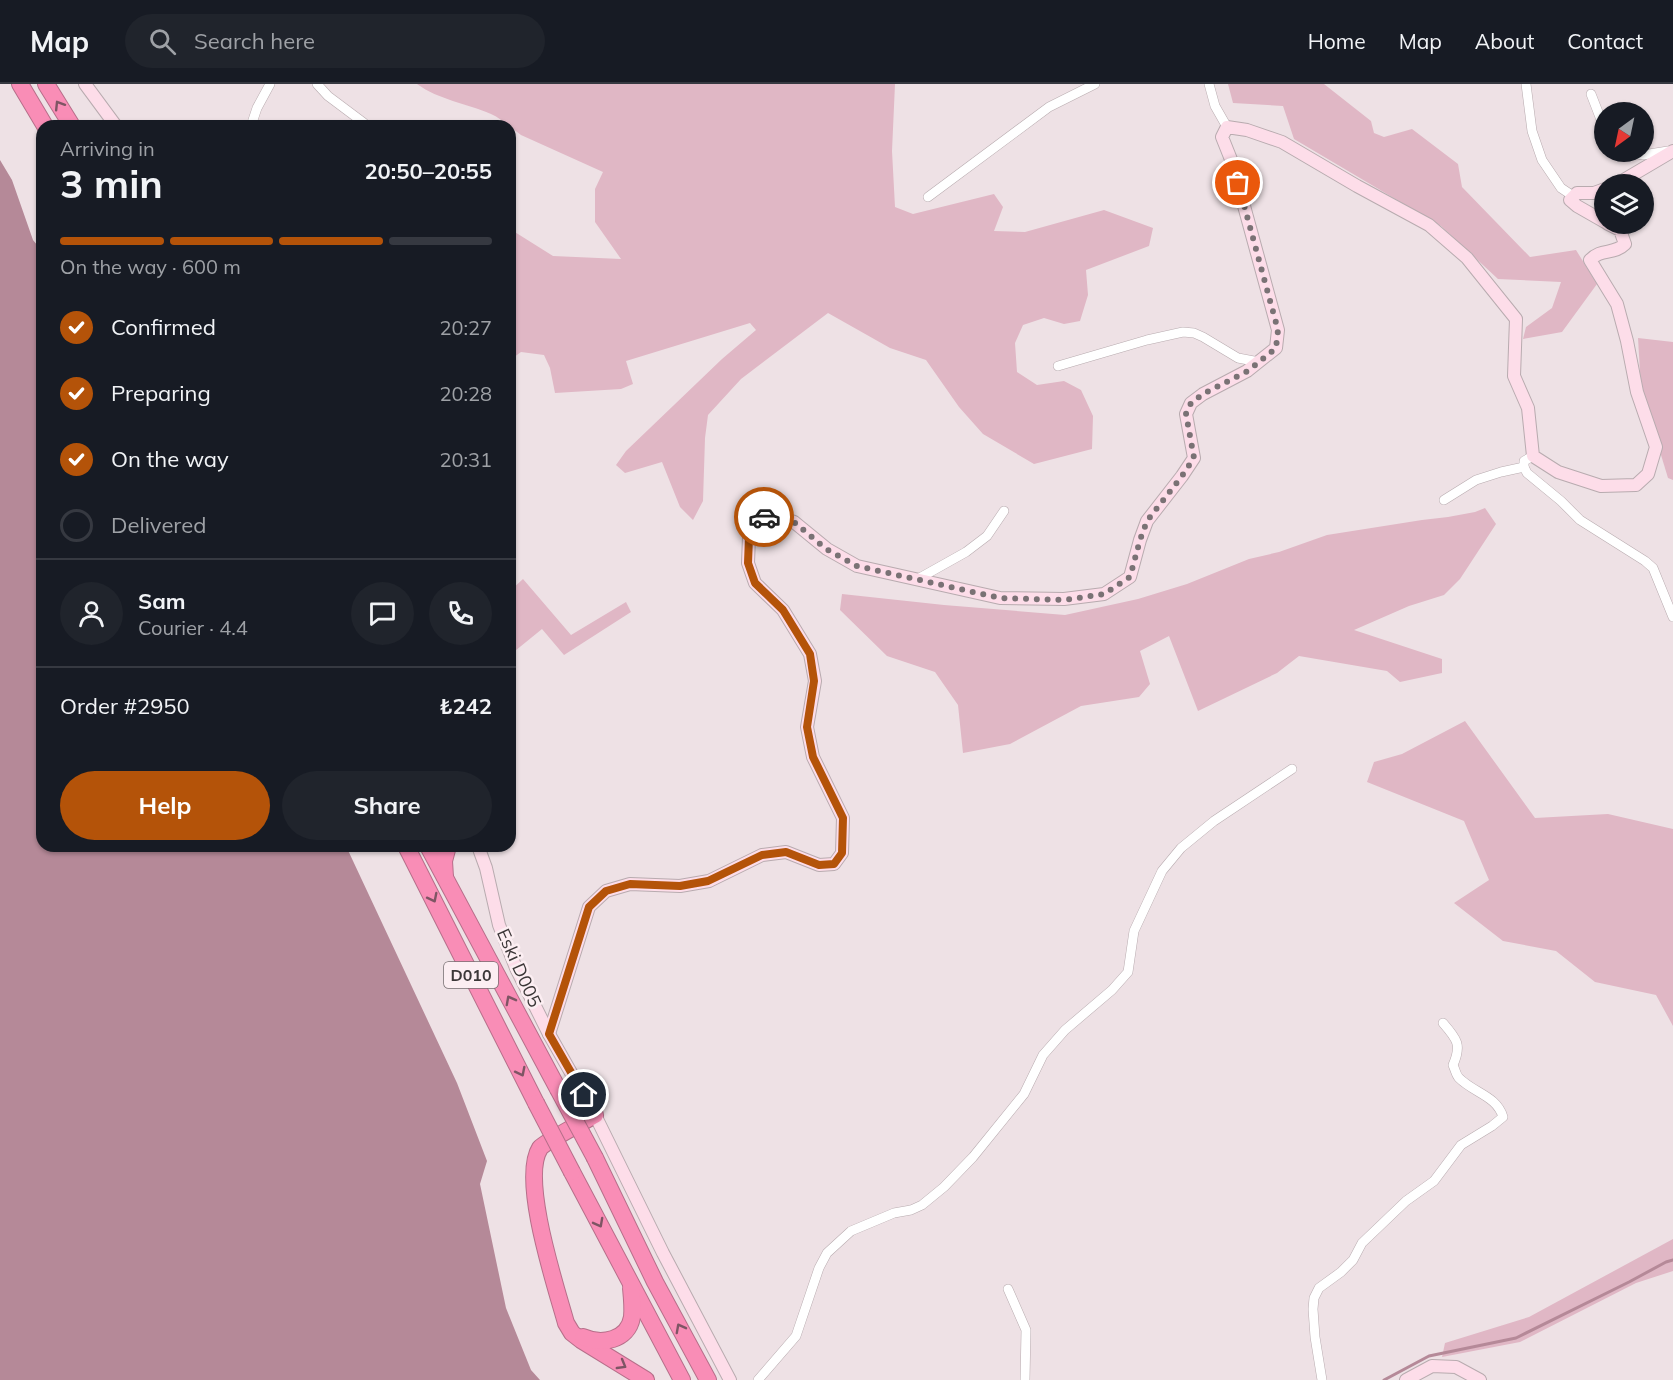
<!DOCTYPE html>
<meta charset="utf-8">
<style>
body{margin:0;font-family:Mulish,sans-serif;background:#20242c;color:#f1f3f6;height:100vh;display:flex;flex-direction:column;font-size:22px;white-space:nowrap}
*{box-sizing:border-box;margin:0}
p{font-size:20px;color:#9ea1a6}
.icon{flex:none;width:33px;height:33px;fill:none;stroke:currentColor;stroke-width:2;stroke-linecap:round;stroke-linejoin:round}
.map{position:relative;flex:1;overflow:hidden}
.sheet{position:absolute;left:36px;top:36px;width:480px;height:732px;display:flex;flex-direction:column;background:#171b24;border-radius:18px;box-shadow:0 2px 4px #0004}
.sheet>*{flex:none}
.needle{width:39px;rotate:213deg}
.controls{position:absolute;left:1594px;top:18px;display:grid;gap:12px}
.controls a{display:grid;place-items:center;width:60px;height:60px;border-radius:50%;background:#171b24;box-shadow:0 2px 4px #0004;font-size:30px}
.pin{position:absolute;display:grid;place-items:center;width:51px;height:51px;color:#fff;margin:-26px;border:3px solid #fff;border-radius:50%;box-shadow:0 2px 6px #0007}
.courier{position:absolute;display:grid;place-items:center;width:60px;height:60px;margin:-30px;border:4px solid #b45309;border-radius:50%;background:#fff;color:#222;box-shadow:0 2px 8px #0007}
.head em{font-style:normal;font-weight:700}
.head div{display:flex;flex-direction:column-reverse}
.head{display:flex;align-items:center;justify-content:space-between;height:102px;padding:0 24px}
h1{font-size:39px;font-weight:700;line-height:45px}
.bar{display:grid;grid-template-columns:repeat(4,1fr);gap:9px 6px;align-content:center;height:72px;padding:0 24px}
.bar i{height:8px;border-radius:4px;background:#363941}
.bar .on{background:#b45309}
.bar p{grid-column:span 4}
.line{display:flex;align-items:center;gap:15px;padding:0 24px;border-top:2px solid #363941}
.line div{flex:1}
.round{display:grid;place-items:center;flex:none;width:63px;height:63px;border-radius:32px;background:#20242c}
ol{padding:0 24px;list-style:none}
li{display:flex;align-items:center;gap:18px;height:66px}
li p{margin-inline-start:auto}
li .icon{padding:6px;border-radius:50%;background:#b45309;color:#fff;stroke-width:4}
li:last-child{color:#9ea1a6}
li i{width:33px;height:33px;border:3px solid #363941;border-radius:50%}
.cta{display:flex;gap:12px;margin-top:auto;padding:12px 24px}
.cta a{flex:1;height:69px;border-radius:36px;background:#b45309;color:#fff;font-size:24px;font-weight:700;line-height:69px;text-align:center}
.cta a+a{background:#20242c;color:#f1f3f6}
header{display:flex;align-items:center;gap:36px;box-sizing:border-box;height:84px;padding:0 30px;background:#171b24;border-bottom:2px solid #363941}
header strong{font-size:28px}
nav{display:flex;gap:33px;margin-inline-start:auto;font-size:21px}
.search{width:420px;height:54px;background:#20242c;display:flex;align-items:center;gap:15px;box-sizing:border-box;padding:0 21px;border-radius:33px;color:#9ea1a6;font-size:22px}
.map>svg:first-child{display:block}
</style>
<header>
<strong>Map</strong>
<div class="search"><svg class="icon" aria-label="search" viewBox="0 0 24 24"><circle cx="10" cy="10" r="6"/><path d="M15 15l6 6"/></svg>Search here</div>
<nav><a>Home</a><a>Map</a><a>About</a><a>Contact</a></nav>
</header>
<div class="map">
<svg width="1673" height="1296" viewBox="0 0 1673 1296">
<rect width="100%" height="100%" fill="#eee1e5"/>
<g fill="#e0b7c5">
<path d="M 417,0 L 895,0 L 892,67 L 895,123 L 913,130 L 994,110 L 1003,123 L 994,147 L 1025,148 L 1104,126 L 1153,144 L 1149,162 L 1086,186 L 1088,211 L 1080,237 L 1064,240 L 1044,234 L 1023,241 L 1015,259 L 1017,288 L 1037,301 L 1064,297 L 1081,306 L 1093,332 L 1092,365 L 1034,380 L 983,350 L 959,323 L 926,276 L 890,264 L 828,229 L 741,295 L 708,331 L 705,354 L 703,417 L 693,436 L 680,423 L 662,378 L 625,389 L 616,381 L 626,367 L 722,275 L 756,246 L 750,239 L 626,277 L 633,300 L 621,305 L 555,309 L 550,284 L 544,271 L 521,268 L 510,276 L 510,145 L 553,172 L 621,175 L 595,138 L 595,105 L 603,88 L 521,51 C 511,44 502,35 491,30 C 466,19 439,16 417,0 Z"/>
<path d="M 1228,0 L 1324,0 L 1371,37 L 1374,49 L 1384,53 L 1412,45 L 1458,80 L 1462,103 L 1530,173 L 1576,166 L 1597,200 L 1562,248 L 1523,255 L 1526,243 L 1552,224 L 1561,198 L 1498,195 L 1441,142 L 1294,55 L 1283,22 L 1233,19 Z"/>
<path d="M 1638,254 L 1673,258 L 1673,396 L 1668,394 L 1641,305 Z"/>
<path d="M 1485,424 L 1496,440 L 1460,495 L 1444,511 L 1409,522 L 1354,546 L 1442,575 L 1442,589 L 1400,598 L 1387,587 L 1299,572 L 1277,589 L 1198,627 L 1169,552 L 1140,567 L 1150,600 L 1139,613 L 1081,622 L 1010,660 L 963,669 L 958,621 L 935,588 L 887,572 L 840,526 L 842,510 L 944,521 L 1065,531 L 1138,515 L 1187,500 L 1249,475 L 1279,468 L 1327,451 L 1422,436 L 1448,433 L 1475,428 Z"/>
<path d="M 523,495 L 571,551 L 626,518 L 631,528 L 564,571 L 542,545 L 510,571 L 510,507 Z"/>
<path d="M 1465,637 L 1535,734 L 1608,730 L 1673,745 L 1673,942 L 1656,911 L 1595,898 L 1556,867 L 1503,857 L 1454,819 L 1489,796 L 1464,737 L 1367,698 L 1374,678 L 1402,670 Z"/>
<path d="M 1673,1155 L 1673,1187 L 1636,1199 L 1520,1258 L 1442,1273 L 1445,1259 L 1529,1233 Z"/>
</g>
<path fill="#b58998" d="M 0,76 L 12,96 L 33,156 L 42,167 L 42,762 L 346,762 L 457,999 L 487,1077 L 480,1100 L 506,1224 L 531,1286 L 540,1296 L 0,1296 Z"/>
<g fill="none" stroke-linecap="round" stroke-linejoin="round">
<path stroke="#b58998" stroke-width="3" d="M 1384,1296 L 1429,1272 L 1516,1254 L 1629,1198 L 1666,1178 L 1673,1176"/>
<g stroke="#b8abaf" stroke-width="10">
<g id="street">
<path d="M 317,0 L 328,12 L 364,39"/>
<path d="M 1209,0 L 1215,22 L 1227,43"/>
<path d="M 1526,0 L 1532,47 L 1542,76 L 1561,104 L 1573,112"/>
<path d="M 1591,10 L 1605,46"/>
<path d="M 251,42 L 257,24 L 270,0"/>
<path d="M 1627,68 L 1643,71 L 1668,67"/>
<path d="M 928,113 L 1049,23 L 1095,0"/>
<path d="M 1058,282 L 1147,256 L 1183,248 L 1194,249 L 1203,253 L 1238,274 L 1259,278"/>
<path d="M 1533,372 L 1524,377 L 1524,383 L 1527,389 L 1561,417 L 1580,436 L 1645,477 L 1653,484 L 1673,533"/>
<path d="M 1444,416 L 1476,396 L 1501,388 L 1524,383"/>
<path d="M 916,496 L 966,468 L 987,452 L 1004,427"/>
<path d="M 1008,1205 L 1026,1246 L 1025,1296"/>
<path d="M 758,1296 L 796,1252 L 819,1184 L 827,1169 L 851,1147 L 894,1129 L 911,1126 L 922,1121 L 944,1103 L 973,1073 L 1024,1010 L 1043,971 L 1065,946 L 1112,906 L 1128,888 L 1134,847 L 1162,787 L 1181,764 L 1214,737 L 1292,685"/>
<path d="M 1322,1296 L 1315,1253 L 1313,1225 L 1314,1214 L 1319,1204 L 1341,1188 L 1353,1176 L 1362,1159 L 1406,1117 L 1434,1097 L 1461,1061 L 1492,1042 L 1503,1033 C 1497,1012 1474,1009 1459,994 C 1456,991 1455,985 1453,981 C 1462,961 1457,955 1443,939"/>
</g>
</g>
<g stroke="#b8abaf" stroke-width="14">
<g id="secondary">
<path d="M 85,0 L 116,42"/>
<path d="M 1617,100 L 1673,67"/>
<path d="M 1605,105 L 1594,109 L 1577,109 L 1570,116 L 1577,122 L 1605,138"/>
<path d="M 478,762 L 486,784 L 499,841 L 516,884 L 549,950 L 595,1031 L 663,1169 L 730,1296"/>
<path d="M 549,950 L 589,823 L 606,807 L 630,800 L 680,802 L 709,797 L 762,771 L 786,768 L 819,781 L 834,780 L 842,769 L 843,734 L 813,673 L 807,643 L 815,597 L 810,570 L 783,526 L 755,499 L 748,479 L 749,453 L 764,433 L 776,432 L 794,438 L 827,465 L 857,482 L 1000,514 L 1064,515 L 1104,510 L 1130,493 L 1140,456 L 1147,437 L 1182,392 L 1194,374 L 1186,330 L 1191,319 L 1203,310 L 1247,287 L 1276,264 L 1278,246 L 1232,78 L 1222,53 L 1227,43 L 1247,46 L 1282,58 L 1357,102 L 1429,141 L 1467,174 L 1516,235 L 1514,292 L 1528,324 L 1533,372 L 1558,388 L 1601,402 L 1636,401 L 1648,390 L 1656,363 L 1637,308 L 1627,257 L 1617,220 L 1590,176 C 1601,164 1614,171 1625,160 L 1620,146 L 1608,140"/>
<path d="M 1406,1296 L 1432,1282 L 1456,1283 L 1480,1296"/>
</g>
</g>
<g stroke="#b76f8a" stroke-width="18">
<g id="highway">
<path d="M 20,0 L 45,42"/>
<path d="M 46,0 L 72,42"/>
<path d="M 406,762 L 536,1019"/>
<path d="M 428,762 L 558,1005"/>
<path d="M 445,793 L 444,777 L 448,762"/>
<path d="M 595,1031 C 585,1037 545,1058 540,1064 C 520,1095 556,1203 566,1239 L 572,1249 L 581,1256 L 646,1296"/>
<path d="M 595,1074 L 655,1198 L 708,1296"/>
<path d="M 572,1088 L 682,1296"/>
<path d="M 583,1253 C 601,1261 628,1257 632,1233 C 633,1223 632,1214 631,1204"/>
</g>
</g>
<use href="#street" stroke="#fff" stroke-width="9"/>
<use href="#secondary" stroke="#fddde9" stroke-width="12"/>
<use href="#highway" stroke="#f98db6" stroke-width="16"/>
<g stroke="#b76f8a" stroke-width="18" stroke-linecap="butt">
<g id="highway-bridge">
<path d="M 558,1005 L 595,1074"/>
<path d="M 536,1019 L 572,1088"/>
</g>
</g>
<use href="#highway-bridge" stroke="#f98db6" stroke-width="16"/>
</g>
<defs><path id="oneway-chevron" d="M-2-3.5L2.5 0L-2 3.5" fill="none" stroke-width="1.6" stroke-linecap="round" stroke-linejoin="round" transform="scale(1.5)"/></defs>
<g stroke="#7e5564">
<use href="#oneway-chevron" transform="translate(59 21) rotate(-122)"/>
<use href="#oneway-chevron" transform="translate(433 814) rotate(63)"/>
<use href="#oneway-chevron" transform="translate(510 916) rotate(-118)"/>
<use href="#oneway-chevron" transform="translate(521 988) rotate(63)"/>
<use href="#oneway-chevron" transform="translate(599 1139) rotate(62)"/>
<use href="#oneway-chevron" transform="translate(680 1244) rotate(-118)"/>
<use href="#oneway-chevron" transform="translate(622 1281) rotate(30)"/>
</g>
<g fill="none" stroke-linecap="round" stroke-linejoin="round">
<path stroke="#7a7275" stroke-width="6" stroke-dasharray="0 10.8" d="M 764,433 L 776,432 L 794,438 L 826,465 L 857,482 L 1000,514 L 1064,516 L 1104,510 L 1130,493 L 1140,456 L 1147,437 L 1182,392 L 1194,374 L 1186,330 L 1191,319 L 1203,310 L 1248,287 L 1276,264 L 1278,246 L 1238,99"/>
<path stroke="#b45309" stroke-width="8" d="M 584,1011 L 549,950 L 589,823 L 606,807 L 630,800 L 680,802 L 708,797 L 762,771 L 786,768 L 819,781 L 834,780 L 842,769 L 843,734 L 813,673 L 807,643 L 814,597 L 810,570 L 783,526 L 755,499 L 748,479 L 749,453 L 764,433"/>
</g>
<g text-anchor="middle" stroke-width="5" stroke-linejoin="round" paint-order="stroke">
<rect fill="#fceef2" stroke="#766e70" stroke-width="1.5" x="444" y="878" width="54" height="26" rx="4.5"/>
<g font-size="16" font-weight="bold" fill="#3c3738">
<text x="471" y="897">D010</text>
</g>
<g font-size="18" fill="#3c3738" stroke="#fceef2">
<text transform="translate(519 884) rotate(66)" y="6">Eski D005</text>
</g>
</g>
</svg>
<div class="controls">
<a><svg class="needle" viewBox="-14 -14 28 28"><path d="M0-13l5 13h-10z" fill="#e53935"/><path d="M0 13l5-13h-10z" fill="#9ea1a6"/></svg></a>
<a><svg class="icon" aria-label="layers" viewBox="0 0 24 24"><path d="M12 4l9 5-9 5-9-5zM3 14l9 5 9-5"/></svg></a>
</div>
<div class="pin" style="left:1238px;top:99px;background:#ea580c"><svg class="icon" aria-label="bag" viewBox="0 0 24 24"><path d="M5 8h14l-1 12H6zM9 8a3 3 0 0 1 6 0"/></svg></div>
<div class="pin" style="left:584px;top:1011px;background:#1f2937"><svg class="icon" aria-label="home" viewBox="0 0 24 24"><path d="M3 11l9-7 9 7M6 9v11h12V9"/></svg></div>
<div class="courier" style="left:764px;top:433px"><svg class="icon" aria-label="car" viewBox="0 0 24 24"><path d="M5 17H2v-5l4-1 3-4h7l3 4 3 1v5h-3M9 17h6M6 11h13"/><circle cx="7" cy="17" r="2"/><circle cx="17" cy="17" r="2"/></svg></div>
<section class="sheet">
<div class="head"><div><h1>3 min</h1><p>Arriving in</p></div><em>20:50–20:55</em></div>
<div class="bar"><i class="on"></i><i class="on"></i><i class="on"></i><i></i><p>On the way · 600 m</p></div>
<ol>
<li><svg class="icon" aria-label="check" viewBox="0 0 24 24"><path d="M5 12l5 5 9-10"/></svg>Confirmed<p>20:27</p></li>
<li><svg class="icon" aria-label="check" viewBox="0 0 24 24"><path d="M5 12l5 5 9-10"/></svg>Preparing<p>20:28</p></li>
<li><svg class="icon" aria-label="check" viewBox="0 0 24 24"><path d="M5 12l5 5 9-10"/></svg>On the way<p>20:31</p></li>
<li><i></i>Delivered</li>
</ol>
<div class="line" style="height:108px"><a class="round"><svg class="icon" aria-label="person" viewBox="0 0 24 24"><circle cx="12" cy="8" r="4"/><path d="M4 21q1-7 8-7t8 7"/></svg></a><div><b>Sam</b><p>Courier · 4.4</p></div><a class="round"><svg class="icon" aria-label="chat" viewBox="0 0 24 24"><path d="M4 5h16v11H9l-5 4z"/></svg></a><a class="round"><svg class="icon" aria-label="phone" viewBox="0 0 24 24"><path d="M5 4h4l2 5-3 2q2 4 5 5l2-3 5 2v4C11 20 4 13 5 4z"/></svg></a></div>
<div class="line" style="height:78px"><div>Order #2950</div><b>₺242</b></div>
<div class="cta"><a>Help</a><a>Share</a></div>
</section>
</div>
